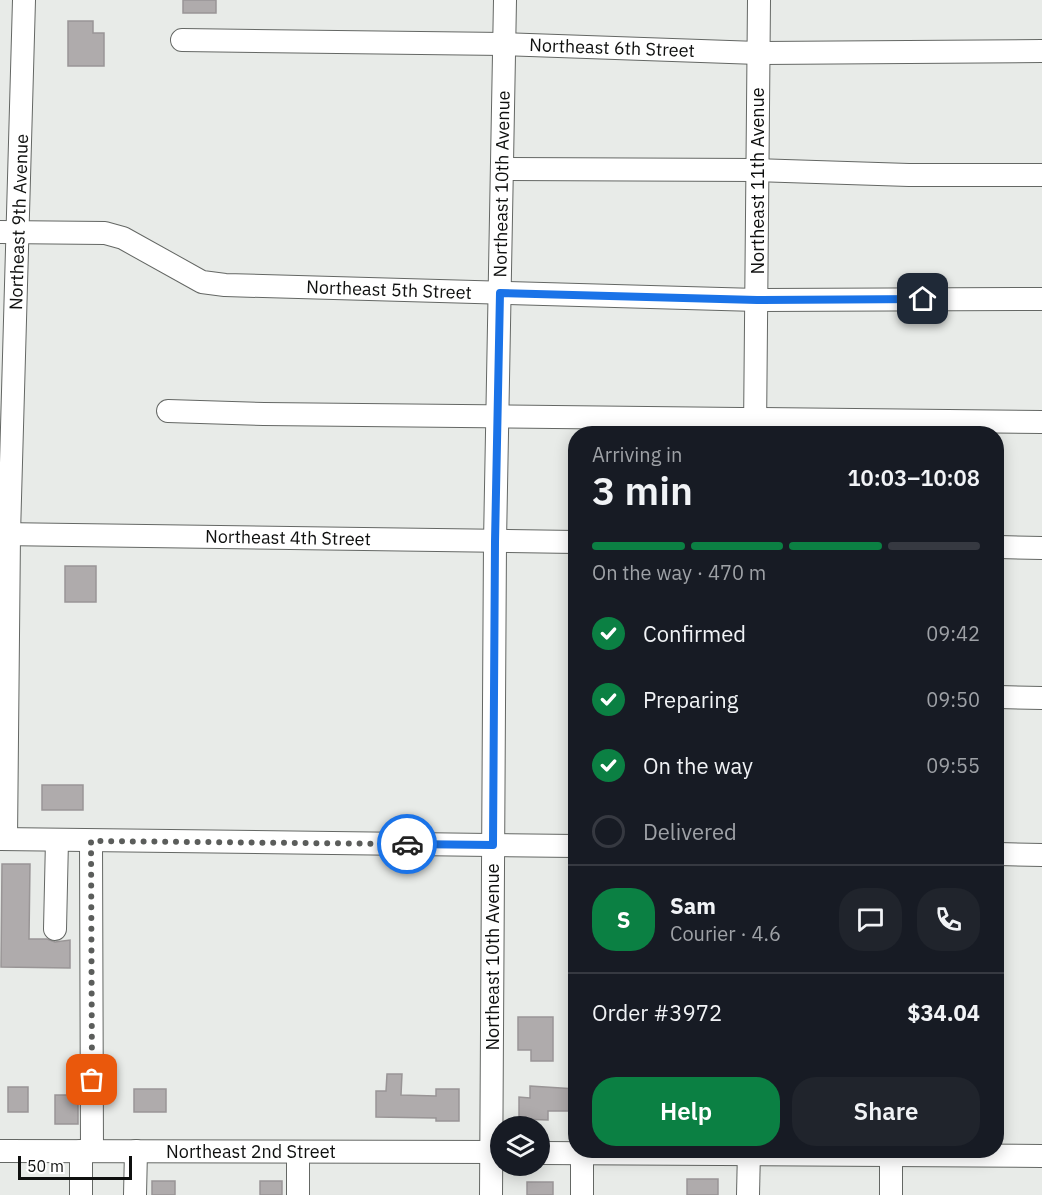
<!DOCTYPE html>
<meta charset="utf-8">
<style>
body{margin:0;font-family:"IBM Plex Sans",sans-serif;background:#20242c;color:#f1f3f6;height:100vh;display:flex;flex-direction:column;font-size:22px;white-space:nowrap}
*{box-sizing:border-box;margin:0}
p{font-size:20px;color:#9ea1a6}
.icon{flex:none;width:33px;height:33px;fill:none;stroke:currentColor;stroke-width:2;stroke-linecap:round;stroke-linejoin:round}
.map{position:relative;flex:1;overflow:hidden}
.details{position:absolute;left:568px;top:426px;width:436px;height:732px;display:flex;flex-direction:column;background:#171b24;border-radius:24px;box-shadow:0 3px 15px #0003}
.details>*{flex:none}
.fabs{position:absolute;left:490px;top:1116px;display:grid;gap:12px}
.fabs a{display:grid;place-items:center;width:60px;height:60px;border-radius:50%;background:#171b24;box-shadow:0 3px 15px #0003;font-size:30px}
.scale{position:absolute;left:18px;bottom:15px;width:114px;box-sizing:border-box;padding-left:6px;border:3px solid #0f100f;border-top:0;font-size:16px;line-height:21px;white-space:nowrap;color:#0f100f;-webkit-text-stroke:4px #fff;paint-order:stroke}
.pin{position:absolute;display:grid;place-items:center;width:51px;height:51px;color:#fff;margin:-26px;border-radius:12px;box-shadow:0 3px 9px #0006}
.courier{position:absolute;display:grid;place-items:center;width:60px;height:60px;margin:-30px;border:4px solid #1a73e8;border-radius:50%;background:#fff;color:#222;box-shadow:0 2px 8px #0007}
.summary em{font-style:normal;font-weight:600}
.summary div{display:flex;flex-direction:column-reverse}
.summary{display:flex;align-items:center;justify-content:space-between;height:102px;padding:0 24px}
h1{font-size:39px;font-weight:600;line-height:45px}
.bar{display:grid;grid-template-columns:repeat(4,1fr);gap:9px 6px;align-content:center;height:72px;padding:0 24px}
.bar i{height:8px;border-radius:4px;background:#363941}
.bar .active{background:#0b8043}
.bar p{grid-column:span 4}
.line{display:flex;align-items:center;gap:15px;padding:0 24px;border-top:2px solid #363941}
.line div{flex:1}
.round{display:grid;place-items:center;flex:none;width:63px;height:63px;border-radius:24px;background:#20242c}
ol{padding:0 24px;list-style:none}
li{display:flex;align-items:center;gap:18px;height:66px}
li p{margin-inline-start:auto}
li .icon{padding:6px;border-radius:50%;background:#0b8043;color:#fff;stroke-width:4}
li:last-child{color:#9ea1a6}
li i{width:33px;height:33px;border:3px solid #363941;border-radius:50%}
.button{display:flex;gap:12px;margin-top:auto;padding:12px 24px}
.button a{flex:1;height:69px;border-radius:24px;background:#0b8043;color:#fff;font-size:24px;font-weight:600;line-height:69px;text-align:center}
.button a+a{background:#20242c;color:#f1f3f6}
.map>svg:first-child{display:block}
</style>
<div class="map">
<svg width="1042" height="1195" viewBox="0 0 1042 1195">
<rect width="100%" height="100%" fill="#e8ebe8"/>
<g fill="#afabac" stroke="#999596" stroke-width="1.5">
<rect x="183" y="0" width="33" height="13"/>
<path d="M 68,21 L 93,21 L 93,33 L 104,33 L 104,66 L 68,66 Z"/>
<rect x="65" y="566" width="31" height="36"/>
<rect x="42" y="785" width="41" height="25"/>
<path d="M 2,864 L 30,864 L 29,939 L 47,939 L 55,942 L 70,940 L 70,968 L 1,967 Z"/>
<path d="M 518,1017 L 553,1017 L 553,1061 L 531,1061 L 531,1050 L 518,1050 Z"/>
<path d="M 387,1074 L 402,1074 L 401,1095 L 436,1096 L 436,1089 L 459,1089 L 459,1121 L 436,1121 L 436,1118 L 376,1117 L 376,1091 L 386,1091 Z"/>
<path d="M 530,1086 L 576,1089 L 576,1111 L 548,1111 L 548,1120 L 519,1119 L 519,1097 L 530,1098 Z"/>
<rect x="8" y="1087" width="20" height="25"/>
<rect x="134" y="1089" width="32" height="23"/>
<rect x="55" y="1095" width="23" height="29"/>
<rect x="687" y="1179" width="31" height="16"/>
<rect x="152" y="1181" width="23" height="14"/>
<rect x="260" y="1181" width="22" height="14"/>
<rect x="527" y="1182" width="26" height="13"/>
</g>
<g fill="none" stroke-linecap="round" stroke-linejoin="round">
<g stroke="#646764" stroke-width="24">
<g id="minor">
<path d="M 182,40 L 504,44 L 758,53 L 1042,51"/>
<path d="M 502,169 L 758,170 L 909,175 L 1042,175"/>
<path d="M 0,232 L 105,233 L 123,238 L 202,282 L 225,285 L 757,300 L 1042,299"/>
<path d="M 168,411 L 264,414 L 1042,422"/>
<path d="M 755,432 L 759,0"/>
<path d="M 0,534 L 576,542"/>
<path d="M 998,547 L 1042,548"/>
<path d="M 998,697 L 1042,698"/>
<path d="M 0,839 L 576,846"/>
<path d="M 6,839 L 9,534 L 24,0"/>
<path d="M 91,841 L 92,1151"/>
<path d="M 998,854 L 1042,855"/>
<path d="M 55,929 L 57,840"/>
<path d="M 0,1151 L 501,1152"/>
<path d="M 540,1153 L 1042,1156"/>
<path d="M 582,1153 L 582,1195"/>
<path d="M 81,1195 L 81,1151"/>
<path d="M 135,1195 L 136,1151"/>
<path d="M 298,1195 L 298,1152"/>
<path d="M 491,1195 L 495,542 L 505,0"/>
<path d="M 748,1195 L 749,1150"/>
<path d="M 891,1195 L 891,1156"/>
</g>
</g>
<use href="#minor" stroke="#fff" stroke-width="22"/>
</g>
<g fill="none" stroke-linecap="round" stroke-linejoin="round">
<path stroke="#5b5d5b" stroke-width="6" stroke-dasharray="0 10.8" d="M 92,1080 L 91,841 L 407,844"/>
<path stroke="#1a73e8" stroke-width="8" d="M 407,844 L 493,845 L 495,542 L 500,293 L 757,300 L 923,299"/>
</g>
<g text-anchor="middle" stroke-width="5" stroke-linejoin="round" paint-order="stroke">
<g font-size="18" fill="#0f100f" stroke="#fff">
<text transform="translate(612 48) rotate(2)" y="6">Northeast 6th Street</text>
<text transform="translate(758 181) rotate(-90)" y="6">Northeast 11th Avenue</text>
<text transform="translate(502 184) rotate(-89)" y="6">Northeast 10th Avenue</text>
<text transform="translate(19 222) rotate(-88)" y="6">Northeast 9th Avenue</text>
<text transform="translate(389 290) rotate(2)" y="6">Northeast 5th Street</text>
<text transform="translate(288 538) rotate(1)" y="6">Northeast 4th Street</text>
<text transform="translate(493 957) rotate(-90)" y="6">Northeast 10th Avenue</text>
<text x="251" y="1158">Northeast 2nd Street</text>
</g>
</g>
</svg>
<div class="fabs">
<a><svg class="icon" aria-label="layers" viewBox="0 0 24 24"><path d="M12 4l9 5-9 5-9-5zM3 14l9 5 9-5"/></svg></a>
</div>
<div class="scale">50 m</div>
<div class="pin" style="left:92px;top:1080px;background:#ea580c"><svg class="icon" aria-label="bag" viewBox="0 0 24 24"><path d="M5 8h14l-1 12H6zM9 8a3 3 0 0 1 6 0"/></svg></div>
<div class="pin" style="left:923px;top:299px;background:#1f2937"><svg class="icon" aria-label="home" viewBox="0 0 24 24"><path d="M3 11l9-7 9 7M6 9v11h12V9"/></svg></div>
<div class="courier" style="left:407px;top:844px"><svg class="icon" aria-label="car" viewBox="0 0 24 24"><path d="M5 17H2v-5l4-1 3-4h7l3 4 3 1v5h-3M9 17h6M6 11h13"/><circle cx="7" cy="17" r="2"/><circle cx="17" cy="17" r="2"/></svg></div>
<section class="details">
<div class="summary"><div><h1>3 min</h1><p>Arriving in</p></div><em>10:03–10:08</em></div>
<div class="bar"><i class="active"></i><i class="active"></i><i class="active"></i><i></i><p>On the way · 470 m</p></div>
<ol>
<li><svg class="icon" aria-label="check" viewBox="0 0 24 24"><path d="M5 12l5 5 9-10"/></svg>Confirmed<p>09:42</p></li>
<li><svg class="icon" aria-label="check" viewBox="0 0 24 24"><path d="M5 12l5 5 9-10"/></svg>Preparing<p>09:50</p></li>
<li><svg class="icon" aria-label="check" viewBox="0 0 24 24"><path d="M5 12l5 5 9-10"/></svg>On the way<p>09:55</p></li>
<li><i></i>Delivered</li>
</ol>
<div class="line" style="height:108px"><b class="round" style="background:#0b8043;color:#fff">S</b><div><b>Sam</b><p>Courier · 4.6</p></div><a class="round"><svg class="icon" aria-label="chat" viewBox="0 0 24 24"><path d="M4 5h16v11H9l-5 4z"/></svg></a><a class="round"><svg class="icon" aria-label="phone" viewBox="0 0 24 24"><path d="M5 4h4l2 5-3 2q2 4 5 5l2-3 5 2v4C11 20 4 13 5 4z"/></svg></a></div>
<div class="line" style="height:78px"><div>Order #3972</div><b>$34.04</b></div>
<div class="button"><a>Help</a><a>Share</a></div>
</section>
</div>
